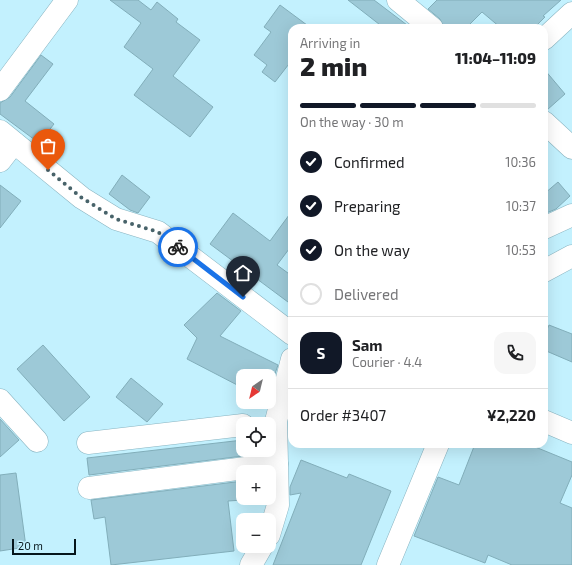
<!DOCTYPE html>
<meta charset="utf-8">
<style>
body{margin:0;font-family:"Exo 2",sans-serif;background:#f6f6f6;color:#202124;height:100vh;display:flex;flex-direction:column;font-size:15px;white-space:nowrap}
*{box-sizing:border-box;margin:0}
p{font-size:13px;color:#757577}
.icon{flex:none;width:22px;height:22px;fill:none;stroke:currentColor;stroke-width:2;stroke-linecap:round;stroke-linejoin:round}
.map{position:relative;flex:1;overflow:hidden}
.drawer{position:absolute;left:288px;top:24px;width:260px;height:424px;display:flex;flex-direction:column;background:#fff;border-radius:12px;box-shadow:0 4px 16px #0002}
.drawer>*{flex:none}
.needle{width:26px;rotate:215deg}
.tools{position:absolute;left:236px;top:369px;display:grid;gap:8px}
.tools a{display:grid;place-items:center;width:40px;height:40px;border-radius:8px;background:#fff;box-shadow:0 4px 16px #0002;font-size:20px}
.scale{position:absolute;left:12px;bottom:10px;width:64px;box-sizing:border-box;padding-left:4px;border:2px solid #06161b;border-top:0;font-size:11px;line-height:14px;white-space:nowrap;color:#06161b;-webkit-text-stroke:3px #c3f1fe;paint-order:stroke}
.pin{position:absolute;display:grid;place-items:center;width:34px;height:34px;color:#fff;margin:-41px -17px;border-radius:50% 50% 50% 0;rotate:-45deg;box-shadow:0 0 4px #0007}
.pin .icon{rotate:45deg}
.courier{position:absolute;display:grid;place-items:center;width:40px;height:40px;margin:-20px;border:3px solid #1a73e8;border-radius:50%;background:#fff;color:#222;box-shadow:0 1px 5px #0007}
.headline em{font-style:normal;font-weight:800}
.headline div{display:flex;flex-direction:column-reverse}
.headline{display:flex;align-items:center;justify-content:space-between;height:68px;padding:0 12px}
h1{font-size:26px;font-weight:800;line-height:30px}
.bar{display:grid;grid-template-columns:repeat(4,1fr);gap:6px 4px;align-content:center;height:48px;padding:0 12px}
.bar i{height:5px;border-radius:3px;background:#e0e0e0}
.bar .active{background:#111827}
.bar p{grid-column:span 4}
.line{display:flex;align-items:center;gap:10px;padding:0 12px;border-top:1px solid #e0e0e0}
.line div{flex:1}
.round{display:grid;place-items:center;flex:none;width:42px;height:42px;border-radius:12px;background:#f6f6f6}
ol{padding:0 12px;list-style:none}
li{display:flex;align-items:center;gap:12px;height:44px}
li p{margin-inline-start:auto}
li .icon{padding:4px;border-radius:50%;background:#111827;color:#fff;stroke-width:4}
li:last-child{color:#757577}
li i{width:22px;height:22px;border:2px solid #e0e0e0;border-radius:50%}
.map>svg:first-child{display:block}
</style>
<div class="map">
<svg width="572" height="565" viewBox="0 0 572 565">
<rect width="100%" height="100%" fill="#c3f1fe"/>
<g fill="#9dc9d7" stroke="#82aeba">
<path d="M 110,0 L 138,0 L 151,10 L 157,2 L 178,19 L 176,22 L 200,40 L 173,76 L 213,107 L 190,137 L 134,95 L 153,69 L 124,47 L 141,23 Z"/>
<path d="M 348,0 L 374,0 L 411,28 L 384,28 Z"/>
<path d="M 437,0 L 561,0 L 543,16 L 545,17 L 534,28 L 501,28 L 482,12 L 466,28 L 444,28 L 440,19 L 428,9 Z"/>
<path d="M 280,5 L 311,28 L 292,28 L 292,60 L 275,82 L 262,72 L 267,65 L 254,55 L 271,32 L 264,27 Z"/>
<path d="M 41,55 L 53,64 L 25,101 L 54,124 L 39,143 L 0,114 L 0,103 L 10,97 Z"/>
<path d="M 544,69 L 565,94 L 547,110 L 544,110 Z"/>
<path d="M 122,175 L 150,197 L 138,213 L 130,210 L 109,194 Z"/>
<path d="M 558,182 L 570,196 L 556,209 L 544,214 L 544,194 Z"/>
<path d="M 0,185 L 21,201 L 0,228 Z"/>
<path d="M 292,211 L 292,245 L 277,265 L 292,276 L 292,305 L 210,244 L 233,213 L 270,241 Z"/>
<path d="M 217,293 L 241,311 L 220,336 L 278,365 L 269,391 L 269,376 L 243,376 L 243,388 L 187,359 L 197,338 L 184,325 Z"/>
<path d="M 549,325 L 572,334 L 572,362 L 544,350 L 544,337 Z"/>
<path d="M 43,345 L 90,397 L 64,421 L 17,369 Z"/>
<path d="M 131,378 L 163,404 L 147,422 L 116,397 Z"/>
<path d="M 0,419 L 19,440 L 0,457 Z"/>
<path d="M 243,440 L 240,450 L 243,450 L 243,456 L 89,475 L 87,458 Z"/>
<path d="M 475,444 L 528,444 L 572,462 L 572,475 L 560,503 L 572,508 L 572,565 L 512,565 L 488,555 L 485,563 L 414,536 L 438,477 L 459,485 Z"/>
<path d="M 301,460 L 347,478 L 349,474 L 391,491 L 361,565 L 273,565 L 301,493 L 290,495 L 290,487 Z"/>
<path d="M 16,473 L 26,547 L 0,551 L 0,475 Z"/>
<path d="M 243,481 L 243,500 L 228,501 L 234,551 L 111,565 L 105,517 L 94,519 L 91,500 Z"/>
</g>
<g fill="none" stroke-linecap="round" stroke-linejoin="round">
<g stroke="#89b4c1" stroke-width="23">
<g id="minor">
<path d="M 398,0 L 432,28"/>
<path d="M 544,39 L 572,13"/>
<path d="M 0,90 L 67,0"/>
<path d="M 544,122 L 572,148"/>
<path d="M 0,131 L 82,198 L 116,219 L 158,232 L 292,334"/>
<path d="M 0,161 L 14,143"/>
<path d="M 544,228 L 572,215"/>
<path d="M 544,271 L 572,256"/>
<path d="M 0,400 L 37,441"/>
<path d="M 544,421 L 572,433"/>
<path d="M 88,443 L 243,425"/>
<path d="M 89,488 L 277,464"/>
<path d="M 269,535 L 278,505 L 276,421 L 292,359"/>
<path d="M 251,565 L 262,546"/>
<path d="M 388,565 L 438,444"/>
</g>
</g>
<use href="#minor" stroke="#fff" stroke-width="22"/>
</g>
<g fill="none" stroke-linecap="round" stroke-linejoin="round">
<path stroke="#48636a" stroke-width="4" stroke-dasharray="0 7.2" d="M 48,170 L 82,198 L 116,219 L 158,232 L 178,247"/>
<path stroke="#1a73e8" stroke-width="5" d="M 178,247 L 243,297"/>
</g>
</svg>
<div class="tools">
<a><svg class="needle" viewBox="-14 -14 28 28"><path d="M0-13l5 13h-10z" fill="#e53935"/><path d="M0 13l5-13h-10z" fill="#757577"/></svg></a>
<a><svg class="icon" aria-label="locate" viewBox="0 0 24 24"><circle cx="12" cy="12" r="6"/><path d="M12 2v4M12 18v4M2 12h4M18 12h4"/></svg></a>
<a>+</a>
<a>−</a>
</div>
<div class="scale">20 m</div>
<div class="pin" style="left:48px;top:170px;background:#ea580c"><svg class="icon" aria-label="bag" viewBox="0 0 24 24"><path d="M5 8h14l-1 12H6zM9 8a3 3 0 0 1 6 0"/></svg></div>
<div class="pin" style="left:243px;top:297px;background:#1f2937"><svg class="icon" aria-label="home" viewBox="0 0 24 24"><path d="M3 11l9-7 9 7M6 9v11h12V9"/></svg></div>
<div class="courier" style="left:178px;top:247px"><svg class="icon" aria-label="bike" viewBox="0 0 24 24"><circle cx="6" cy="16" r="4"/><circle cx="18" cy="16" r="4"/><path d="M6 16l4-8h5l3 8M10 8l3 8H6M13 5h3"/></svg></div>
<section class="drawer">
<div class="headline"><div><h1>2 min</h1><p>Arriving in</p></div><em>11:04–11:09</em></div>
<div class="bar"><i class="active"></i><i class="active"></i><i class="active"></i><i></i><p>On the way · 30 m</p></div>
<ol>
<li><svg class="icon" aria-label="check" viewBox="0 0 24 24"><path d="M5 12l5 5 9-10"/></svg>Confirmed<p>10:36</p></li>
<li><svg class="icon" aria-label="check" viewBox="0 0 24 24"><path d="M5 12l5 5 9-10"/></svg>Preparing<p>10:37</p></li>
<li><svg class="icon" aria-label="check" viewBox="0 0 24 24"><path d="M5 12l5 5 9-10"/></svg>On the way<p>10:53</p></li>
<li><i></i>Delivered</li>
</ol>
<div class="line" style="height:72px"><b class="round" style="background:#111827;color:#fff">S</b><div><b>Sam</b><p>Courier · 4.4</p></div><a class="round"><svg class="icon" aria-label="phone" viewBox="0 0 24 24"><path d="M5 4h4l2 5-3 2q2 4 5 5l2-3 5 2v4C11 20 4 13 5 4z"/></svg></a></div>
<div class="line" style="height:52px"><div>Order #3407</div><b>¥2,220</b></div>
</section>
</div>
